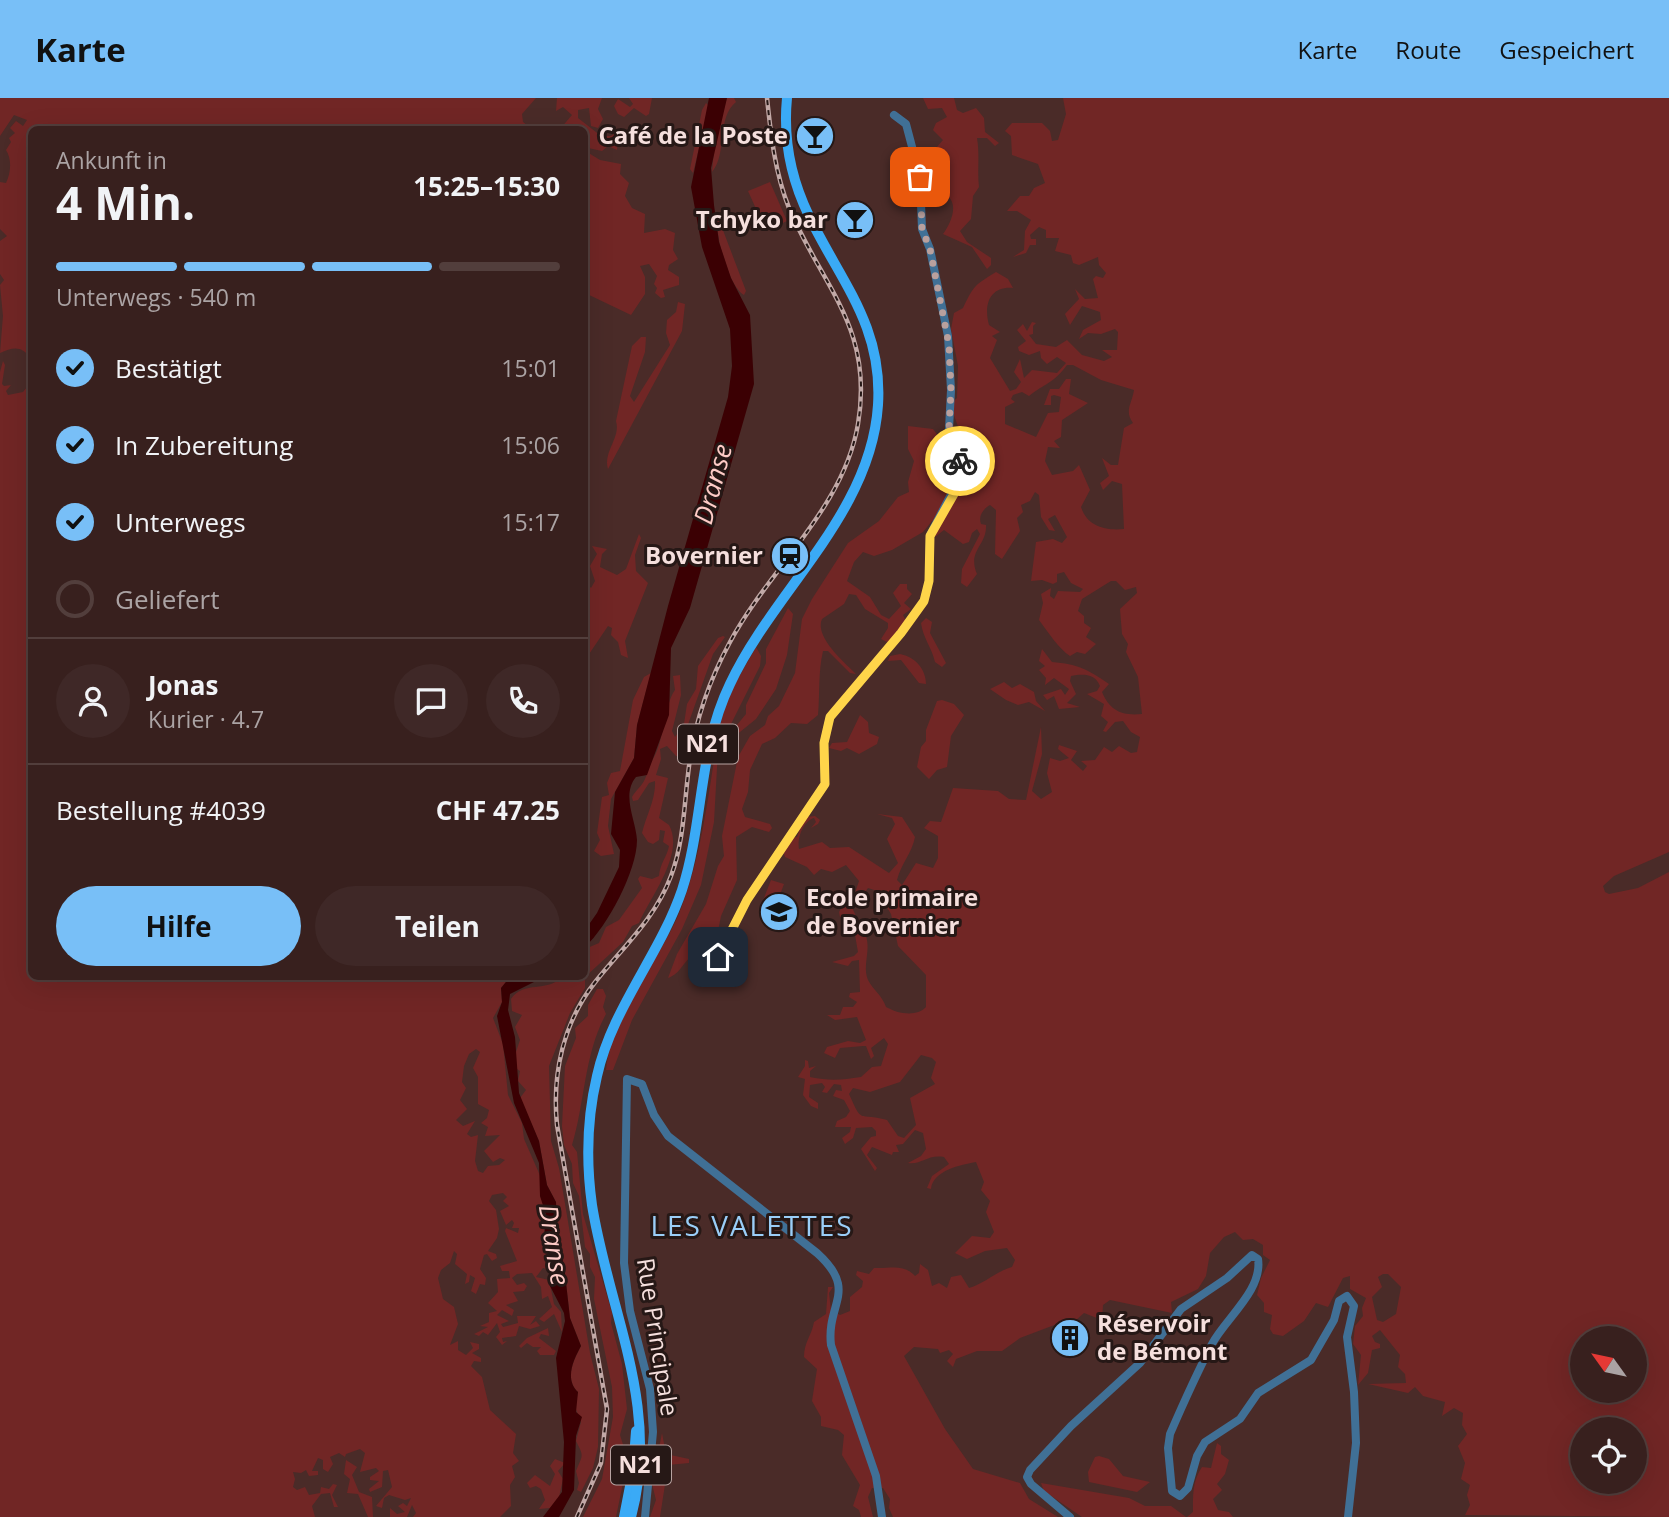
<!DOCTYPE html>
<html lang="de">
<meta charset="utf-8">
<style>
body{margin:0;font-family:"Open Sans",sans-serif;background:#3f2827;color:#f1f3f6;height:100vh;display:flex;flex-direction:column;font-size:26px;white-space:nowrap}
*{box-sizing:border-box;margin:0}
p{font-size:23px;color:#aba3a4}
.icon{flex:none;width:38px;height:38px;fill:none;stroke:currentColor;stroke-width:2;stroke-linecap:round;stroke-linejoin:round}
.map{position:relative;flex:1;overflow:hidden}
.panel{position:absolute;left:28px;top:28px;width:560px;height:854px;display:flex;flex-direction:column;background:#38201e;border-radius:10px;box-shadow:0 7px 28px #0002,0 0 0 2px #523e3c}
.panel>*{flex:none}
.needle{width:46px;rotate:303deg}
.fabs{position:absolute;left:1570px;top:1228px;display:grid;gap:14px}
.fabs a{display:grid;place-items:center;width:77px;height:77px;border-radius:50%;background:#38201e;box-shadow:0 7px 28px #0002,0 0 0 2px #523e3c;font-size:35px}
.pin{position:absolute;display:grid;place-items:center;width:60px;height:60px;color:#fff;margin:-30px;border-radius:14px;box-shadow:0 4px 10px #0006}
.courier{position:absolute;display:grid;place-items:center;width:70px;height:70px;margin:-35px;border:5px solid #ffd54a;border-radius:50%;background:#fff;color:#222;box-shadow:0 2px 9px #0007}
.summary em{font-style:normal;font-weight:700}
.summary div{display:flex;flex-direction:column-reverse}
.summary{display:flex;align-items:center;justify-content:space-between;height:119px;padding:0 28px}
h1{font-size:46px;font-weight:700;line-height:52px}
.bar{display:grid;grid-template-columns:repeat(4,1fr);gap:10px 7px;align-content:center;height:84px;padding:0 28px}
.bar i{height:9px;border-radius:5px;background:#523e3c}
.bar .on{background:#78bff7}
.bar p{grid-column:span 4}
.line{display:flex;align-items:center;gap:18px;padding:0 28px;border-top:2px solid #523e3c}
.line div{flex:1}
.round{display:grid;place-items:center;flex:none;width:74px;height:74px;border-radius:37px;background:#3f2827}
ol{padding:0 28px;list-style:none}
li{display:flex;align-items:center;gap:21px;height:77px}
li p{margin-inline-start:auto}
li .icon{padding:7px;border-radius:50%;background:#78bff7;color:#111;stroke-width:4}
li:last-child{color:#aba3a4}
li i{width:38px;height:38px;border:4px solid #523e3c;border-radius:50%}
.action{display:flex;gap:14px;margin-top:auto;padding:14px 28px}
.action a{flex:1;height:80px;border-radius:42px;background:#78bff7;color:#111;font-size:28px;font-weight:700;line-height:80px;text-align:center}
.action a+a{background:#3f2827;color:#f1f3f6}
header{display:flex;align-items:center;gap:42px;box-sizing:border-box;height:98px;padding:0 35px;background:#78bff7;color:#111}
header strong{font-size:33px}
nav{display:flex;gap:38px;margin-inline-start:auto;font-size:24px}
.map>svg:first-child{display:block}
</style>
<header>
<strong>Karte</strong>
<nav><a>Karte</a><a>Route</a><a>Gespeichert</a></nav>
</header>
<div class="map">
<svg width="1669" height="1419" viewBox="0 0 1669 1419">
<rect width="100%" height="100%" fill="#4a2b28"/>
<g fill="#712625" fill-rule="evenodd">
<path d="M 0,0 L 536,0 L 522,16 L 523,24 L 532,31 L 32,32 L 31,261 C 22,247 13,249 0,255 L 3,218 L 0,187 L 4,182 L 0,176 L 0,143 L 7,138 L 0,131 L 0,84 L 6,85 C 11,75 12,61 6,52 L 11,44 L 9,40 L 15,35 L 10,30 L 16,23 L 23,28 L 27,22 L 14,17 L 0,38 Z"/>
<path d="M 557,0 L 602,0 L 598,11 L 603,21 L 598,30 L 591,28 L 589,10 L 578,12 L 578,20 L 601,38 L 611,38 L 619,32 L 624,36 L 618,44 L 617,52 L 608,48 L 602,53 L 588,50 L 587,54 L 600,62 L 621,66 L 620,76 L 629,85 L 625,98 L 632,110 L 645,116 L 644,135 L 665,131 L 675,135 L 673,152 L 678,161 L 669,167 L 668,172 L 679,179 L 679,187 L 663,192 L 665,199 L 661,200 L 655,195 L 657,190 L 654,186 L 657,178 L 649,166 L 640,168 L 645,179 L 645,196 L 631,217 L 585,195 L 584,32 L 560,31 L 572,17 L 563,9 L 556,13 Z"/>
<path d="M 629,0 L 652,0 L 649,16 L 646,18 L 634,10 L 624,19 L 618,16 L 614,8 L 618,1 L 630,9 L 633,6 Z"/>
<path d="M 727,0 L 734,0 L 736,4 C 716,20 728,55 712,74 L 715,42 Z"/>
<path d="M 923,0 L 954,0 L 957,12 L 963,15 L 976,10 L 984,20 L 985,34 L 999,45 L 995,48 L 987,40 L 977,40 C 980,58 977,72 979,89 L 973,98 L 971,121 L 960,133 L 967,144 L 991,160 L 991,167 L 987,171 L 972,149 L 943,136 C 949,128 957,112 951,102 C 948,96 942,95 939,88 L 945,72 L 936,50 L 943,42 L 933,32 L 936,25 L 947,19 L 942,10 L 928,11 Z"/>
<path d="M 1063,0 L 1669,0 L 1669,754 L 1614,778 L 1603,788 L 1605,794 L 1609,796 L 1638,790 L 1669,774 L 1669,1419 L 1465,1417 L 1470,1407 L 1467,1397 L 1470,1387 L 1461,1381 L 1465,1365 L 1458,1348 L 1467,1336 L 1462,1327 L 1463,1315 L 1454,1310 L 1442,1318 L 1445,1304 L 1423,1298 L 1415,1289 L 1408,1295 L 1368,1286 L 1406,1285 L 1405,1276 L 1398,1269 L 1400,1257 L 1380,1232 L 1372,1238 L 1375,1244 L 1380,1246 L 1380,1250 L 1372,1252 L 1368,1275 L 1358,1287 L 1361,1257 L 1353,1246 L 1355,1228 L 1363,1218 L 1362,1210 L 1366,1200 L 1350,1191 L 1350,1178 L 1343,1180 L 1328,1209 L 1316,1205 L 1304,1223 L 1283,1238 L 1273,1236 L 1270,1231 L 1272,1217 L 1264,1214 L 1264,1205 L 1257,1197 L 1261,1180 L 1270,1162 L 1263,1157 L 1263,1147 L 1253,1141 L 1243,1142 L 1235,1134 L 1224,1139 L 1210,1155 L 1206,1178 L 1198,1191 L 1171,1204 L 1172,1215 L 1110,1202 L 1103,1207 L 1102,1222 L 1084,1215 L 1075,1223 L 1057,1226 L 1020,1240 L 1002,1253 L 977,1253 L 956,1261 L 953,1269 L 947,1263 L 953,1256 L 949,1252 L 940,1255 L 938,1251 L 914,1249 L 904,1258 L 945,1331 L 973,1371 L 1020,1385 L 1029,1401 L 1058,1419 L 893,1419 L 889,1410 L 890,1401 L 883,1390 L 872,1390 L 868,1399 L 873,1419 L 861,1419 L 859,1412 L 853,1408 L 860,1387 L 842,1357 L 844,1337 L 838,1332 L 821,1328 L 821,1319 L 812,1303 L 817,1271 L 804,1259 C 804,1244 812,1237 814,1224 L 826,1216 L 828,1189 L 833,1189 L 829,1195 L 831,1212 L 840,1217 L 850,1213 L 850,1199 L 862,1189 L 863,1183 L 856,1177 L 857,1173 L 869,1176 L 874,1170 C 890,1171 903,1165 915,1178 L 919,1175 L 920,1166 L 928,1172 L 932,1188 L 939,1185 L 947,1190 L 951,1179 L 961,1177 L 969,1190 C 984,1186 995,1174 1012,1169 L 1015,1162 L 1007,1150 L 985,1153 L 967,1161 L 955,1155 L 972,1138 L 990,1140 L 994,1134 L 986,1114 L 990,1103 L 981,1092 L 984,1084 L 976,1064 C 961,1067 933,1072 931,1091 L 927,1090 L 932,1078 L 949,1066 L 944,1059 C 927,1056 922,1067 908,1065 L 921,1058 L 926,1051 L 923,1035 L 915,1032 L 903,1046 L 896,1047 L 899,1054 L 893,1054 L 892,1057 L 872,1049 L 867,1057 L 877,1070 L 875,1073 L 861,1051 L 871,1039 L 876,1038 L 876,1033 L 872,1029 L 856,1030 L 853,1040 L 845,1046 L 842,1040 L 850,1034 L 851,1029 L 835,1029 L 837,1023 L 846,1019 L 850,1013 L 844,1002 L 833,998 L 836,992 L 842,993 L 841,987 L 834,986 L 827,995 L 822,994 L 825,989 L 822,985 L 810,987 L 809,999 L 818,1005 L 818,1011 L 811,1008 L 803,997 L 805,981 L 798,979 L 805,968 L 805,962 L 808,963 L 809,970 L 816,968 L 810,973 L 810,979 C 829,983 842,982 861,979 L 872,969 L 881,968 L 888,946 L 884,940 L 871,950 L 874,958 L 871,961 L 866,948 L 863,948 L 840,950 L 835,960 L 824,955 L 827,949 L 848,943 L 860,945 L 866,942 L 857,919 L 835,922 L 827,917 L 840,917 L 843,909 L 853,909 L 857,904 L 849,899 L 850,895 L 860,894 L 859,862 L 852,863 L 848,868 L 832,864 L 854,858 L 858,854 L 852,820 L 840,819 L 839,814 L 846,801 L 851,804 C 852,815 863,827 866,838 C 871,854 862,867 868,882 C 873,892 882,897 886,909 C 898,916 917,919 926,909 L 926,877 L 898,848 L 891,816 L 877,793 L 868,790 L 857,805 L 854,798 L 859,783 L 846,767 L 832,774 L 821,771 L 814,777 L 807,769 L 785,759 L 783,753 L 789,740 L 797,739 L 804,719 L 815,718 L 820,722 L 818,726 L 811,730 L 816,724 L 814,720 C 803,723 797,740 799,751 L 822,744 L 830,750 L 849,749 L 889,775 L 898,765 L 887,741 L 895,726 L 892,720 L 877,716 L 902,719 L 915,739 C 912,755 901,766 897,782 L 902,787 L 916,765 L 933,770 L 938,760 L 938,738 L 924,730 L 930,723 L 941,724 L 953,690 L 998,693 L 1009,701 L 1026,702 L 1041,629 L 1042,656 L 1032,693 L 1041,701 L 1052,694 L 1047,675 L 1050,660 L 1060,663 L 1069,660 L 1058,651 L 1059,647 L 1077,653 L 1071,662 L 1083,673 L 1087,668 L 1081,663 L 1095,662 L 1104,649 L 1112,654 L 1119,648 L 1131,655 L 1137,654 L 1140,639 L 1131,634 L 1123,623 L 1115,624 L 1106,634 L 1103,633 L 1108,624 L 1101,618 L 1104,606 L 1087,596 L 1097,593 L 1100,588 C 1095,575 1082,576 1071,578 L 1070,583 L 1076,596 L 1067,605 L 1080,609 L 1059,611 L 1054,598 L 1047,602 L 1043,597 L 1061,591 L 1065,597 L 1069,591 L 1054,580 L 1045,587 L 1046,580 L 1039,572 L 1045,568 L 1039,563 L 1042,551 L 1052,564 C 1078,566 1087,571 1109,586 L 1102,594 C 1110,613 1122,618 1142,616 L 1138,579 L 1126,554 L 1128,546 L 1122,536 L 1120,511 L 1137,495 L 1136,489 L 1125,492 L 1116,483 L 1111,483 L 1082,501 L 1078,513 L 1084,518 L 1084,525 L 1091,530 L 1086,539 L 1096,546 L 1085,556 L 1077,554 L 1070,558 C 1059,551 1048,534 1039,522 L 1043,505 L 1041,496 L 1051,490 L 1050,498 L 1054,501 L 1058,493 L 1080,494 L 1083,491 L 1071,485 L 1064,474 L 1057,476 L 1057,484 L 1053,486 L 1042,482 L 1031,483 L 1036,444 L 1053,441 L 1062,445 L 1067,439 L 1055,417 L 1048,421 L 1055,433 L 1049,432 L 1041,419 L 1039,397 L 1035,394 L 1030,403 L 1021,407 L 1023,414 L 1017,420 L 1020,433 L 1002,461 L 995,456 L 996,412 L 990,407 C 983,411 978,418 981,426 L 986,427 C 987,448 967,452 977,476 L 967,489 L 961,485 L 962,471 L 980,436 L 977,431 L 972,435 L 969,444 L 963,446 L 944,432 L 935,439 L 939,427 L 932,423 L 923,434 L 892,452 L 874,458 L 863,454 L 854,464 L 847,483 L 870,499 L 881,517 L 889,521 L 901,508 L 893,495 L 900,486 L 907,486 L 907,491 L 912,496 L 904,505 L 911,511 L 903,517 L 906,523 L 889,545 L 881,541 L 888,530 L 888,525 L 865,511 L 856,497 L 849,496 L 844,506 L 822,521 C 814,539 845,565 856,576 L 850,575 L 828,553 L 823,553 C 818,574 820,596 818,617 L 807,626 L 791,625 L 775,640 L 762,646 L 750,672 L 748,694 L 742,711 L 745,719 L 770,726 L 772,730 L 769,734 L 752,729 L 736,739 L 737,782 L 721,818 L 716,843 L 705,855 L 705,871 L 701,868 L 700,857 L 696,855 C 683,862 682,875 668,880 L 677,856 L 706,806 L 718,768 L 724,758 L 722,738 L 738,659 L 750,638 L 765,627 L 768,618 L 779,608 L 795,575 L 802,521 L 812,501 L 848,445 L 879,423 L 898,399 L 909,394 L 908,384 L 914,363 L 908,351 L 908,328 L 933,331 L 939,339 L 947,336 L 956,352 L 967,354 L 950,306 L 957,300 L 958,268 L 951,231 L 954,215 L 963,210 C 974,187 975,187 996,174 L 1008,181 L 1013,190 C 991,188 983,205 989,227 L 1000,234 L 992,238 L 997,242 L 990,260 L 1010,293 L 1016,291 L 1021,284 L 1014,274 L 1020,261 L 1024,280 L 1032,272 L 1057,275 L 1066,265 L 1057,259 L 1047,266 L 1041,260 L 1040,253 L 1029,257 L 1019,253 L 1018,249 L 1026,243 L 1017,232 L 1023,226 L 1027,233 L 1032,224 L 1036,225 L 1033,228 L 1033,236 L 1029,237 L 1036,246 L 1056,249 L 1067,242 L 1082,257 L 1104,263 L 1112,259 L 1102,252 L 1117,252 L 1118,234 L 1115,231 L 1101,236 L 1088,235 L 1079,241 L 1083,232 L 1101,222 L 1100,214 L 1082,208 L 1070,227 L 1065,216 L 1079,201 L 1075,191 L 1085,201 L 1098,200 L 1093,181 L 1096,178 L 1103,180 L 1106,175 L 1099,167 L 1098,159 L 1079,167 L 1073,165 L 1071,157 L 1055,153 L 1059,140 L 1046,140 L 1046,132 L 1039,129 L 1030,137 L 1031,141 L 1036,141 L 1036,147 L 1030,147 L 1026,155 L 1013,159 L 1024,152 L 1025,133 L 1031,122 L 1017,113 L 1007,113 L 1020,98 L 1029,98 L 1034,90 L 1045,85 L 1038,66 L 1012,57 L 1011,38 L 1005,33 L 1012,25 L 1042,25 L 1050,33 L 1052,43 L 1058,42 L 1066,16 ZM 1067,267 L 1073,267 L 1101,282 L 1134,292 C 1132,306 1124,312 1133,325 L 1124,330 L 1118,367 L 1111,367 L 1102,360 L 1109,378 L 1100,385 L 1103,392 L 1112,383 L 1122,386 L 1124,431 C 1105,433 1087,428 1081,409 L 1090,392 L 1079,367 L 1073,373 L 1052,377 L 1045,363 L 1048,349 L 1060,350 L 1054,343 L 1061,339 L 1062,322 L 1088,305 L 1069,296 L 1071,281 L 1066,281 L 1059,291 L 1050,291 L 1044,307 L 1051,307 L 1051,298 L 1054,297 L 1061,299 L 1059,314 L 1048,315 L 1036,339 L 1005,326 L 1005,309 L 1015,304 L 1011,301 L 1013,297 L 1022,294 L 1029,298 C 1045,285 1053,286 1067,267 ZM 921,957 L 932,960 L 936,964 L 931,980 L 935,986 L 910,1000 L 916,1027 L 904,1040 L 898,1038 L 887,1022 C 857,1014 863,1027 849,996 L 853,990 L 870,994 L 900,984 ZM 1383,1176 L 1388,1176 L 1401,1189 L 1396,1216 L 1383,1224 L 1377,1222 L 1372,1199 L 1382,1189 L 1378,1179 ZM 1582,1241 L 1634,1241 L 1634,1293 L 1582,1293 ZM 1582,1332 L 1634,1332 L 1634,1384 L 1582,1384 Z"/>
<path d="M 706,5 L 709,8 L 693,75 L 690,71 L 702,12 Z"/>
<path d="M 770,84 L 787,123 L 766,133 L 748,93 Z"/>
<path d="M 718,119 L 746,193 L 744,197 C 729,189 714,135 718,119 Z"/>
<path d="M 678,204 L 685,206 L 682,233 L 608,371 C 603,353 621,340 616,323 L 632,248 L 641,239 L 646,239 L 645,254 L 630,298 L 634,304 L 670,247 L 666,235 L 667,222 L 676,214 Z"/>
<path d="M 3,263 L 5,267 L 2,286 L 4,288 L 11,287 L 6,293 L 8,297 L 23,294 L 32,283 L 32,878 L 510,879 L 501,890 L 502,904 L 493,920 L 503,946 L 508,997 L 522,1025 L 524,1041 L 542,1082 L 540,1098 L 545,1108 L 544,1134 L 550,1172 L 543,1170 L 536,1179 L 549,1182 L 554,1206 L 561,1214 L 562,1234 L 554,1216 L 544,1224 L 539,1221 L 552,1209 L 548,1198 L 542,1201 L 541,1189 L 532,1175 L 517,1176 L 512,1180 L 517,1187 L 524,1185 L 527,1188 L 524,1193 L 513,1194 L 518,1203 L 506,1207 L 514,1212 L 512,1218 L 502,1212 L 497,1217 L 509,1223 L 501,1226 L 503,1229 L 518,1225 L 517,1218 L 536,1218 L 530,1227 L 536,1223 L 540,1228 L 530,1231 L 519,1228 L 516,1238 L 502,1240 L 503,1244 L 507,1243 L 502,1247 L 496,1239 L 500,1234 L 497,1225 L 488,1237 L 483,1234 L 479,1238 L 474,1236 L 488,1229 L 480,1228 L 489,1224 L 489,1215 L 497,1213 L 488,1205 L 498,1194 L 497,1181 L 510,1180 L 509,1173 L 502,1173 L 500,1168 L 517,1163 L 505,1133 L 506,1130 L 518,1135 L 519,1130 L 512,1130 L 514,1125 L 512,1122 L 506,1127 L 500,1113 L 509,1108 L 503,1103 L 507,1099 L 503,1095 L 492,1097 L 489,1103 L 496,1112 L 499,1131 L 497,1140 L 488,1153 L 496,1156 L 497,1160 L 492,1163 L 487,1156 L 484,1157 L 480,1171 L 486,1180 L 485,1187 L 480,1186 L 476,1196 L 471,1193 L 475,1180 L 470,1177 L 469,1184 L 465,1186 L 467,1176 L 455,1166 L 457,1156 L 454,1153 L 450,1165 L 441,1172 L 438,1180 L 443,1201 L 454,1209 L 458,1226 L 450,1247 L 458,1243 L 458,1252 L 466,1257 L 473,1250 L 470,1244 L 479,1246 L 479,1251 L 472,1255 L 481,1260 L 481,1264 L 474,1263 L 471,1268 L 482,1279 L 490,1312 L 516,1336 L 513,1355 L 519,1363 L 512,1368 L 515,1379 L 510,1387 L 511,1408 L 500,1419 L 413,1419 L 416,1415 L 412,1407 L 407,1419 L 390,1419 L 390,1410 L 397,1416 L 405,1414 L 398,1408 L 403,1405 L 407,1408 L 411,1400 L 405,1402 L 389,1397 L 384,1400 L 382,1410 L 376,1408 L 392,1389 L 388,1372 L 383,1373 L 382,1389 L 370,1394 L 369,1391 L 379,1383 L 370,1382 L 370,1379 L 379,1373 L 376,1370 L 360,1374 L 365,1355 L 360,1351 L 346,1356 L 345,1359 L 339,1355 L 330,1359 L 333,1366 L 328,1374 L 323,1371 L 323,1362 L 318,1360 L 312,1373 L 318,1373 L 318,1377 L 309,1378 L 306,1372 L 301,1375 L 293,1374 L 295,1381 L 293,1389 L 297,1392 L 305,1389 L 309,1397 L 320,1395 L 321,1389 L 329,1391 L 333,1386 L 337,1387 L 332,1397 L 338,1409 L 334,1409 L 330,1395 L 321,1396 L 312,1408 L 315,1419 L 0,1419 L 0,274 ZM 476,951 L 480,954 L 473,970 L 478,979 L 478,1006 L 489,1012 L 487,1020 L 481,1025 L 488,1029 L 485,1038 L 500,1037 L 484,1053 L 493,1064 L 500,1060 L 505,1062 L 499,1067 L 488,1068 L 483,1075 L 478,1073 L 475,1063 L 478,1037 L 471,1039 L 467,1036 L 475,1023 L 463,1028 L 456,1022 L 467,1011 L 460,1002 L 466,990 L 462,984 L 464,968 L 469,956 Z"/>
<path d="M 639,436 L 641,440 L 635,457 L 636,473 L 648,485 L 625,543 L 628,560 L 621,557 L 618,544 L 611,537 L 612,530 L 608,528 L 585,562 L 585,483 L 591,490 L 595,483 L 590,468 L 597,456 L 592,448 L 607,451 L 602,456 L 600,469 L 617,477 L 626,471 Z"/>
<path d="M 788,510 L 793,516 L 787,557 L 776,591 L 756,621 L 735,638 L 724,661 L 721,655 L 727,639 L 746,616 L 746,607 L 766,565 L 766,551 Z"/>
<path d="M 926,520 L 932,524 L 930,535 L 946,565 L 942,569 L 935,564 C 932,550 923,540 921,525 Z"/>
<path d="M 723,538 L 725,539 L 713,556 L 685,635 L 682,658 L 676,658 L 667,648 L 660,651 L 661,661 L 656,677 L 668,680 L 659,720 L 669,727 C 685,756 650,799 639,825 L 632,828 L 623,844 L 585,879 L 585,890 L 570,915 L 549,968 L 551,1043 L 559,1070 L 590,1255 L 599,1291 L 598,1349 L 593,1370 L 581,1394 L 577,1392 L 579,1385 L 576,1373 C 583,1356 584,1359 576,1343 L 581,1324 L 575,1309 L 578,1294 C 564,1281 574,1261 581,1248 L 570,1220 L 564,1167 L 558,1147 L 556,1104 L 547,1087 L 539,1043 L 520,1000 L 526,992 L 518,983 L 520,973 L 514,969 L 513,963 L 520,942 L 515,929 L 522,917 L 512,913 L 511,901 C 524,882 547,895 562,879 L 584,878 L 585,851 L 599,845 L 606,829 L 619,822 L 642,790 L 638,781 L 640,778 L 652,781 L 659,778 C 660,765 667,759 669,748 L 663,744 L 665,733 L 660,732 L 659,742 L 653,746 L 648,744 L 642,735 C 646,718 656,701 655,683 L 649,685 L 638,702 L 633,703 L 632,699 C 636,692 642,688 645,681 C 648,674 649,668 653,661 C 664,644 664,607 675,592 L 673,578 L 680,577 L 681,597 L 672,633 L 675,639 L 684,626 L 687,606 L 696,591 L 698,568 L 718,540 Z"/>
<path d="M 756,549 L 761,558 L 760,568 L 718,652 L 714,724 L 701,787 L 682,831 L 632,922 L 613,972 L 606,972 C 611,915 656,868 678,818 C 702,761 709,691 719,630 C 723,602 743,573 756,549 Z"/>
<path d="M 900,556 C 915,559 926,571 926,586 L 919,585 L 901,562 L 888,563 L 890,558 Z"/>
<path d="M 651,575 L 637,627 L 634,660 L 611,701 L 608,728 L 614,756 L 601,758 L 594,753 L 600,742 L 597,735 L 602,699 L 609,697 L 607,685 L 611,675 L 620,673 L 633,602 L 644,579 Z"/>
<path d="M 1004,584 L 1012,590 L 1020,586 L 1034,594 L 1036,603 L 1045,613 L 1029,604 L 1018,607 L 1006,602 L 990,591 Z"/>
<path d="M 942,602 L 954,606 L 964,617 L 951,638 L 947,669 L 937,672 L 929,681 L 917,669 L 921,649 L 926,643 L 926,632 L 937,603 Z"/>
<path d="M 860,617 L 868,624 L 869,635 L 879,639 L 877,646 L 859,656 L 847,650 L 841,653 L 829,650 L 832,645 L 847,644 Z"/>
<path d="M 771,782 L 784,786 L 775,810 L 762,805 Z"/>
<path d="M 597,891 L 603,891 L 606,898 L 603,909 L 606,916 C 584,956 585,1005 572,1047 L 577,1054 L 583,1116 L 612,1215 L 611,1225 L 622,1266 L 627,1311 L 620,1337 L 626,1356 L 625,1375 L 616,1419 L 583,1419 L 602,1381 L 613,1319 L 612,1289 L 594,1201 L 595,1179 L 590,1169 L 590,1156 L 585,1149 L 579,1098 L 573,1085 L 572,1066 L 564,1047 L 562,1028 L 565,968 L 576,940 L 575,930 L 588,918 L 588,907 Z"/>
<path d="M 548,1230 L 549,1238 L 541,1236 L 539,1240 L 556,1253 L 554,1257 L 540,1257 L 537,1253 L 541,1249 L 533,1249 L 527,1245 L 521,1250 L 519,1248 L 527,1240 Z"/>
<path d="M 662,1335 L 666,1356 L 689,1361 L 689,1365 L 668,1367 L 660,1419 L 650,1419 L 656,1402 L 652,1386 Z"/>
<path d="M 1217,1345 L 1221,1348 L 1221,1356 L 1229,1362 L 1225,1376 L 1217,1386 L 1222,1392 L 1213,1401 L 1218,1412 L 1229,1414 L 1233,1419 L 1187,1419 L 1193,1414 C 1193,1398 1192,1384 1202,1369 L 1211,1370 Z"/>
<path d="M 1099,1358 L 1109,1361 L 1123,1378 L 1150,1384 L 1137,1394 L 1089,1384 L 1088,1374 L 1095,1359 Z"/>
<path d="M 555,1361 L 565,1365 L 558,1373 L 563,1381 L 559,1399 L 550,1410 L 539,1411 L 545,1402 L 541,1391 L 536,1388 L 530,1390 L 527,1385 L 535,1377 L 550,1388 L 555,1376 L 550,1368 Z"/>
<path d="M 346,1362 L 357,1369 L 352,1377 L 359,1394 L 372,1399 L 373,1419 L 368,1419 L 358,1396 L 347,1395 L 350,1381 L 344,1376 Z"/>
<path d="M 1041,1385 L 1129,1400 L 1145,1408 L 1171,1408 L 1186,1419 L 1082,1419 L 1044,1393 Z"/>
</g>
<g fill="#3b0003">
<path d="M 709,0 L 727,0 L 711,70 L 714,107 L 719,144 L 731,180 L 750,217 L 754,286 L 690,510 L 671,550 L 669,617 L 647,677 L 636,679 C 621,697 636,722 637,742 C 637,773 607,829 585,849 L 585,832 L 597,815 L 619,769 L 620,752 L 611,736 L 615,694 L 634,660 L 637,627 L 668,508 L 728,299 L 732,268 L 730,231 L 702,149 L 691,89 Z"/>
<path d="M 510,879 L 544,879 L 510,896 L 508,912 L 515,939 L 519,995 L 539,1043 L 547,1087 L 556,1104 L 558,1147 L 564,1167 L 570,1220 L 581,1248 C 574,1261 564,1281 578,1294 L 576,1314 L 582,1319 L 576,1338 L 574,1392 L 559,1419 L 543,1419 L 562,1394 L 564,1344 L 556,1260 L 565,1223 L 564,1215 L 550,1188 L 550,1159 L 544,1143 L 546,1117 L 540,1098 L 539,1065 L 514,1005 L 497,918 L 502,904 L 501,890 Z"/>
</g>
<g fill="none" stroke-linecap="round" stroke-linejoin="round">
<g stroke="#407096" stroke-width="8">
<path d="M 718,859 L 747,802 L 825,686 L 824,645 L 830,619 L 901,535 L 924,503 L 929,483 L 930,437 L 958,383 L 960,361 L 949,331 L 951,292 L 948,238 L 930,151 L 922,131 L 920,79 L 906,26 L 894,17"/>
<path d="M 645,1419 L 653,1334 L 650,1291 L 630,1213 L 624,1165 L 627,981 L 642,986 L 654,1017 L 668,1038 L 817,1155 C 859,1193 826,1205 831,1247 L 876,1378 L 882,1419"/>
<path d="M 1070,1419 L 1031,1386 L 1027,1379 L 1030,1372 L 1071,1328 L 1140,1265 L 1181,1211 L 1227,1180 L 1252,1157 L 1258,1161 C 1263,1192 1225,1221 1212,1246 C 1197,1275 1183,1306 1170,1336 L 1168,1350 L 1172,1393 L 1180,1398 L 1188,1390 L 1197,1358 L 1205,1344 L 1240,1321 L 1258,1295 L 1311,1262 L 1334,1222 L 1339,1203 L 1347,1198 L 1354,1208 L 1347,1239 L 1354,1294 L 1356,1345 L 1348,1419"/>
</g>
<g stroke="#3aaaf6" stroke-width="10">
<path d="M 624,1419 L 633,1373 L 636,1333"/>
<path d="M 631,1419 C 661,1308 609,1214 592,1107 C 586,1064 587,1020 597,978 C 612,910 660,857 682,792 C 704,724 698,652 730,586 C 774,492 871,416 878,307 C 883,228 841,184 809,118 C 791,81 783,41 787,0"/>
</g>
<g stroke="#c2a9a7" stroke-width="4.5">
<path id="rail" d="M 577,1419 L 601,1365 L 607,1311 L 557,1027 C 552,976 563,924 596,883 C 623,849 655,821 671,778 C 685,741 684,700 690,661 C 696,621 711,579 730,544 C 769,471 844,410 858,326 C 874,230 823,190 789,110 C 775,75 771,38 767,0"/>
</g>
<use href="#rail" stroke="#261816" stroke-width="2" stroke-dasharray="5" stroke-linecap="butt"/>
</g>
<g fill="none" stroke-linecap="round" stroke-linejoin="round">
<path stroke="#b9a09e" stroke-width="7" stroke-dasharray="0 12.6" d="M 920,79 L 922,131 L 930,151 L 949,247 L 951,292 L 949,331 L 960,363"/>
<path stroke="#ffd54a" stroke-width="9" d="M 718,859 L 747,802 L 825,686 L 824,645 L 830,619 L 901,535 L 924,503 L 929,483 L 930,438 L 954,396 L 960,363"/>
</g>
<defs>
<g id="bar-disc" transform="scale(2.0125)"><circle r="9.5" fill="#78bff7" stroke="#261816"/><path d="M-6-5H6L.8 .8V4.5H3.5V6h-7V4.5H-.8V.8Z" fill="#111"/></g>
<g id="station-disc" transform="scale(2.0125)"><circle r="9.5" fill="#78bff7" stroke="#261816"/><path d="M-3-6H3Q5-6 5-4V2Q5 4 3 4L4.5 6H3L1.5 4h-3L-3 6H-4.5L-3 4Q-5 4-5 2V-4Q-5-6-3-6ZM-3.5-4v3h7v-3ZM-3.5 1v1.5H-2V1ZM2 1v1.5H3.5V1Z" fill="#111"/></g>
<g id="school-disc" transform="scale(2.0125)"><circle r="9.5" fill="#78bff7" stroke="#261816"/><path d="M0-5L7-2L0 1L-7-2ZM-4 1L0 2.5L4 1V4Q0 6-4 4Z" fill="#111"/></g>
<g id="building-disc" transform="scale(2.0125)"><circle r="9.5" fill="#78bff7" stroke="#261816"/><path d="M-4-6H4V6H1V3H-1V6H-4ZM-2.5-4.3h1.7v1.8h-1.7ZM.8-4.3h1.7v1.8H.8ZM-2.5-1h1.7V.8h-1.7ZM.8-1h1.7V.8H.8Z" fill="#111"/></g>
</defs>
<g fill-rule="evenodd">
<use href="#bar-disc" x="815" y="38"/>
<use href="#bar-disc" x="855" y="122"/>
<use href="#station-disc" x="790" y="458"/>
<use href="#school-disc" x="779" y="814"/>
<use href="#building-disc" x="1070" y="1240"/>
</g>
<g text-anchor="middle" stroke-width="6" stroke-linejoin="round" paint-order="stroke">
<g fill="#261816" stroke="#b7a3a1" stroke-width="2">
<rect x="678" y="626.5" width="60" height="39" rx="5"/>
<rect x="611" y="1347.5" width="60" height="39" rx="5"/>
</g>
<g font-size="23" font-weight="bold" fill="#f5dfdd">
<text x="708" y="654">N21</text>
<text x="641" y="1375">N21</text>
</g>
<g font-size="24" font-weight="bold" fill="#f5dfdd" stroke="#261816" text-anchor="end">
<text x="788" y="46">Café de la Poste</text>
<text x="828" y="130">Tchyko bar</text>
<text x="763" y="466">Bovernier</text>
<text x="806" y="808" text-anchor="start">Ecole primaire<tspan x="806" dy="28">de Bovernier</tspan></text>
<text x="1097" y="1234" text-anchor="start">Réservoir<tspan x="1097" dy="28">de Bémont</tspan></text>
</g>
<g font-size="24" fill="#f5dfdd" stroke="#261816">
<text transform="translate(657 1239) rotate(81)" y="8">Rue Principale</text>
</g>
<g font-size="26" font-style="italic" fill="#fecbc6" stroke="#261816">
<text transform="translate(713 386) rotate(-75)" y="9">Dranse</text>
<text transform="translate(554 1147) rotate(81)" y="9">Dranse</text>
</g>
<g font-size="28" letter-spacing="2" fill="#9acef8" stroke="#261816">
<text x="752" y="1138">LES VALETTES</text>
</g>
</g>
</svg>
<div class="fabs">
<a><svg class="needle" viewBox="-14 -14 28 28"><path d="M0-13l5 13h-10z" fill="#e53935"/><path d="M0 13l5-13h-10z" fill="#aba3a4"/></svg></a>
<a><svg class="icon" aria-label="locate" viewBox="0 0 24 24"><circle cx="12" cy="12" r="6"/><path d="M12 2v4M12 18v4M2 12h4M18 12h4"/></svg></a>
</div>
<div class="pin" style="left:920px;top:79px;background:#ea580c"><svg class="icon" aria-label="bag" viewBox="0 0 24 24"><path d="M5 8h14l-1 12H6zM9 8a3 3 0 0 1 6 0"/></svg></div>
<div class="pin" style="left:718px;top:859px;background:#1f2937"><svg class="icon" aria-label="home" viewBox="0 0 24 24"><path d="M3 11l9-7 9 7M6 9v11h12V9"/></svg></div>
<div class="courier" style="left:960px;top:363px"><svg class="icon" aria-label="bike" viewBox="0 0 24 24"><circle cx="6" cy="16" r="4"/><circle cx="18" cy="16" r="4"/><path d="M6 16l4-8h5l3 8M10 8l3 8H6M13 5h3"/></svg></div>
<section class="panel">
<div class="summary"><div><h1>4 Min.</h1><p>Ankunft in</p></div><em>15:25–15:30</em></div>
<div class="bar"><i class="on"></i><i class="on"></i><i class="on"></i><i></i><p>Unterwegs · 540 m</p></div>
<ol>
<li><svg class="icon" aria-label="check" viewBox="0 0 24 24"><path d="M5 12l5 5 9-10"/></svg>Bestätigt<p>15:01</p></li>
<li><svg class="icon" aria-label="check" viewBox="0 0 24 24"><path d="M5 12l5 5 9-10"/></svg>In Zubereitung<p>15:06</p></li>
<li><svg class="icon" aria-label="check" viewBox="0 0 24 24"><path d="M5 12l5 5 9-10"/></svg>Unterwegs<p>15:17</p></li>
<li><i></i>Geliefert</li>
</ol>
<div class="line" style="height:126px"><a class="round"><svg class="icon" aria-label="person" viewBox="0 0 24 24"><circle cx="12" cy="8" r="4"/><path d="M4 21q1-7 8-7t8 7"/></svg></a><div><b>Jonas</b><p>Kurier · 4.7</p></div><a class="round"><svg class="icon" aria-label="chat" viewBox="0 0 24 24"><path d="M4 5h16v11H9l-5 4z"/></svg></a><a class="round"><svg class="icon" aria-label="phone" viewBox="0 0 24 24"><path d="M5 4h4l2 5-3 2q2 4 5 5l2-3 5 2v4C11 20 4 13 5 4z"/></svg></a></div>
<div class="line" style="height:91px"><div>Bestellung #4039</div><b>CHF 47.25</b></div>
<div class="action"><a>Hilfe</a><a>Teilen</a></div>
</section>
</div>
